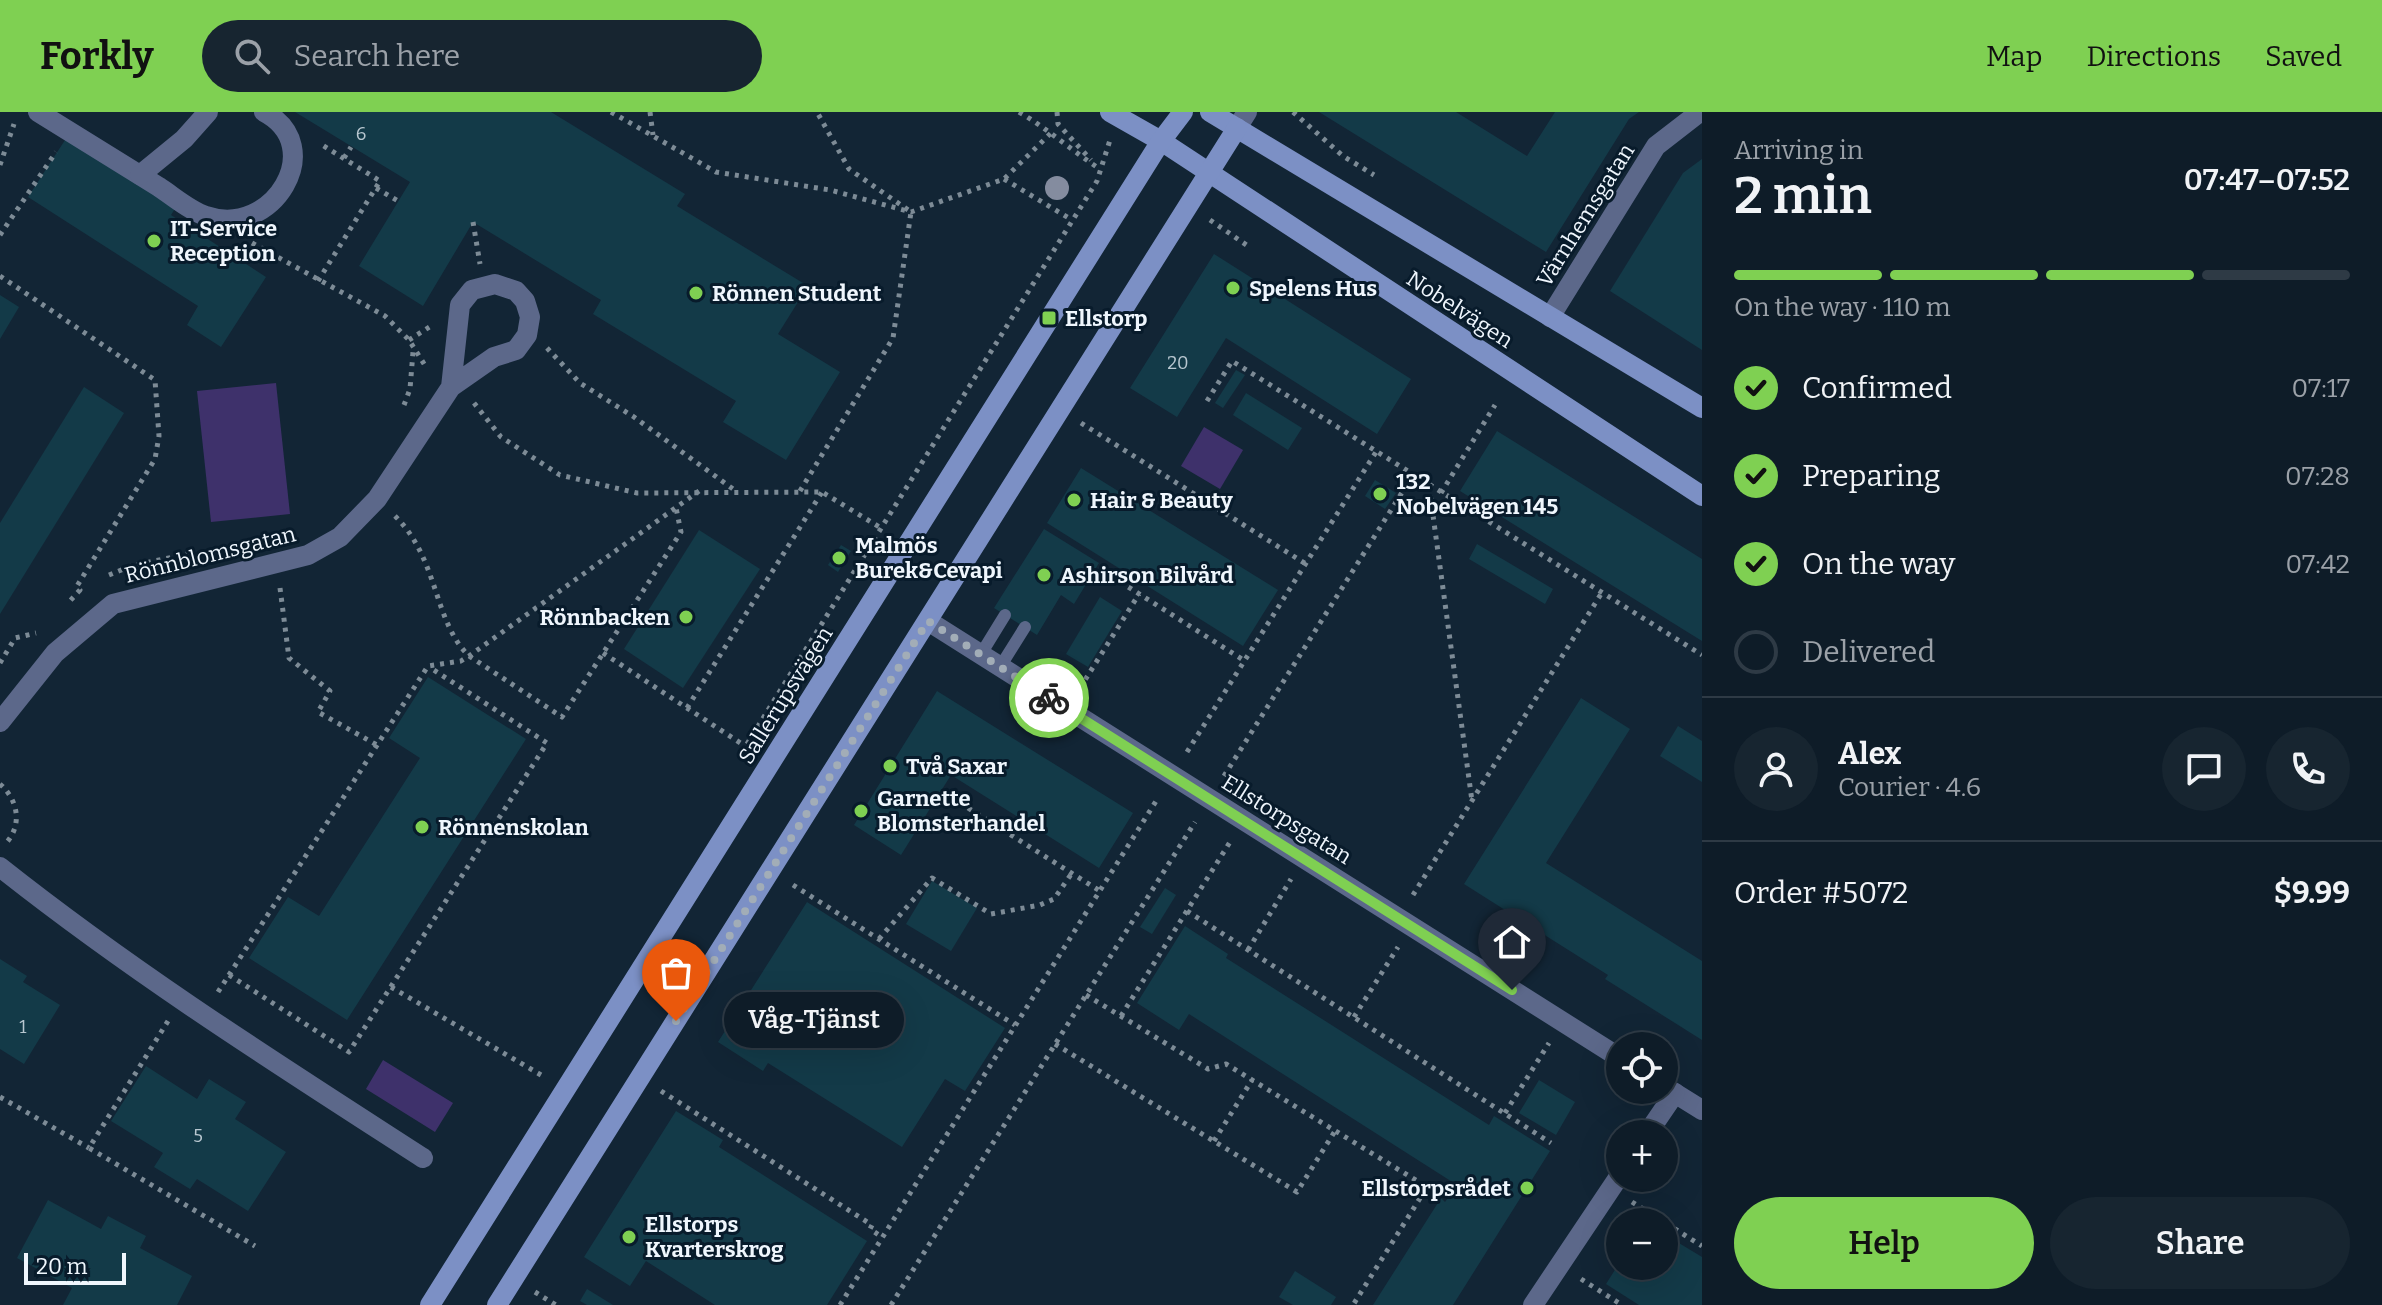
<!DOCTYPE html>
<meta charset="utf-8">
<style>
body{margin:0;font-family:Bitter,serif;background:#172530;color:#f1f3f6;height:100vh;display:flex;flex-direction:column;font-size:30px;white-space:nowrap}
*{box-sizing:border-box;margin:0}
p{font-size:26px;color:#9ba1a8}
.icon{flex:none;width:44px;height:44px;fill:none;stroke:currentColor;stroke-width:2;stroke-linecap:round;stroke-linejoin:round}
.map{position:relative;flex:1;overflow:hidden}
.panel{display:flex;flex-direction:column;background:#0e1c28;width:680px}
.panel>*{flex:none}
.controls{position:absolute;left:1606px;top:920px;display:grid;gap:16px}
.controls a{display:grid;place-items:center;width:72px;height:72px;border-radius:50%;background:#0e1c28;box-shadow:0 8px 32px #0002,0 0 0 2px #2e3a45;font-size:40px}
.scale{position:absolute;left:24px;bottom:20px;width:102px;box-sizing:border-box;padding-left:8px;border:4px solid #eff6fd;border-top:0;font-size:22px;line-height:28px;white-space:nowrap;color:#eff6fd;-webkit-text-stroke:6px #081b2b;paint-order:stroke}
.pin{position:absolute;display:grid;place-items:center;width:68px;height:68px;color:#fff;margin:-82px -34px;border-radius:50% 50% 50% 0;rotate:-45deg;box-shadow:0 0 8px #0007}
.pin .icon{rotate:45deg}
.courier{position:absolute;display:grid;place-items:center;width:80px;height:80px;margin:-40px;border:6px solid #7fd052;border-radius:50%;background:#fff;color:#222;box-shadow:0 2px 10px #0007}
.bubble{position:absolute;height:56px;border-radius:28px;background:#0e1c28;box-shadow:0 8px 32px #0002,0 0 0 2px #2e3a45;font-size:26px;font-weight:600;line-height:56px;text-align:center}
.overview em{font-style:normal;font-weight:600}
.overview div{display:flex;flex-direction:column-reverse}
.overview{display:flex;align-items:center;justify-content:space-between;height:136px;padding:0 32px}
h1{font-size:52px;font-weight:600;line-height:60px}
.bar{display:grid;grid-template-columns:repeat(4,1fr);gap:12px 8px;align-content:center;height:96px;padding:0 32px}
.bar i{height:10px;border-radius:6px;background:#2e3a45}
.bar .on{background:#7fd052}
.bar p{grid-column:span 4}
.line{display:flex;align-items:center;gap:20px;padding:0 32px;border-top:2px solid #2e3a45}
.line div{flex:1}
.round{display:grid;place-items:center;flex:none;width:84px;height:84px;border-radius:42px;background:#172530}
ol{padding:0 32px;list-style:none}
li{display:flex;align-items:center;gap:24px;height:88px}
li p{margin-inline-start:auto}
li .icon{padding:8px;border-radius:50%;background:#7fd052;color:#111;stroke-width:4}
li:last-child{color:#9ba1a8}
li i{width:44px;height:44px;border:4px solid #2e3a45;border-radius:50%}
.action{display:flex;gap:16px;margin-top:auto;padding:16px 32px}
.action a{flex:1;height:92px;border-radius:48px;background:#7fd052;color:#111;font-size:32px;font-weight:600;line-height:92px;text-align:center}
.action a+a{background:#172530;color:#f1f3f6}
header{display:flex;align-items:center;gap:48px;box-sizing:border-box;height:112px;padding:0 40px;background:#7fd052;color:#111}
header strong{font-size:38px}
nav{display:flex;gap:44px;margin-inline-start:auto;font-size:28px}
.search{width:560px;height:72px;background:#172530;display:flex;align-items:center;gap:20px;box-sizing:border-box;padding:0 28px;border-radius:44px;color:#9ba1a8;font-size:30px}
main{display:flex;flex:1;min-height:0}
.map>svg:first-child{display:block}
</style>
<header>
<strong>Forkly</strong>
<div class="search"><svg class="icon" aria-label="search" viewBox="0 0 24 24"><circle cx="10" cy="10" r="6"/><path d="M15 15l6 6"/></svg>Search here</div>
<nav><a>Map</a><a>Directions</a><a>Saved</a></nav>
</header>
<main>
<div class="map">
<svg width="1702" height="1193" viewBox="0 0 1702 1193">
<rect width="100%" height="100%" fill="#122535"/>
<g fill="#3e316b">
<path d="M 276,271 L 290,402 L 211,410 L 197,279 Z"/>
<path d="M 1204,315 L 1243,338 L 1220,377 L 1181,354 Z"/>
<path d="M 383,948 L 453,991 L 435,1020 L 366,977 Z"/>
</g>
<g fill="#133a48">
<path d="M 295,0 L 551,0 L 685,82 L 677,94 L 808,174 L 778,222 L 840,260 L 786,348 L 723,310 L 736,289 L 593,202 L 601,188 L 473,110 L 423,194 L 359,154 L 410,70 Z"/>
<path d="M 1319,0 L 1456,0 L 1527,44 L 1555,0 L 1639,0 L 1629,7 L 1546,140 Z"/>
<path d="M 67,25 L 176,95 L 171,103 L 266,165 L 221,235 L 187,213 L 198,194 L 28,85 Z"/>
<path d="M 1702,47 L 1702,238 L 1610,179 L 1683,61 Z"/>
<path d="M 1214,142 L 1411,267 L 1377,322 L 1226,226 L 1177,305 L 1130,276 Z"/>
<path d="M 0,183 L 19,195 L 0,227 Z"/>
<path d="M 1236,258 L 1245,263 L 1223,296 L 1215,291 Z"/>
<path d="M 84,275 L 124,301 L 0,502 L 0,411 Z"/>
<path d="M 1246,281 L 1302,316 L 1288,338 L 1233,303 Z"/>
<path d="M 1497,319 L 1702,447 L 1702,529 L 1460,379 Z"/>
<path d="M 1081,356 L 1278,478 L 1243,534 L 1047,411 Z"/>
<path d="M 1375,368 L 1396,381 L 1385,397 L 1365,384 Z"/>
<path d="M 1044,417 L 1099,451 L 1074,492 L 1061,483 L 1037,523 L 994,496 Z"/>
<path d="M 699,418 L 760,457 L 683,576 L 624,537 Z"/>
<path d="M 1477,432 L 1553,477 L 1545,492 L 1469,447 Z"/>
<path d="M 841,433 L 851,439 L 838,460 L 828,453 Z"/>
<path d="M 1100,485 L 1122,499 L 1088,555 L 1066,542 Z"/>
<path d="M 428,565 L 526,627 L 347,908 L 249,846 L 288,785 L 319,804 L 420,646 L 389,626 Z"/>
<path d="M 937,579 L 1133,701 L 1099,756 L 951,663 L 901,743 L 854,713 Z"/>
<path d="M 1581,586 L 1630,617 L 1546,751 L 1702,849 L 1702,928 L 1605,867 L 1608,863 L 1464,772 Z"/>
<path d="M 1678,614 L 1702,629 L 1702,670 L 1660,644 Z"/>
<path d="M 932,769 L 977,796 L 951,839 L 906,812 Z"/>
<path d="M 1165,776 L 1176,783 L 1152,822 L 1140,815 Z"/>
<path d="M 807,790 L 1005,916 L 965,979 L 945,967 L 902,1035 L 768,951 L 763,959 L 718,930 Z"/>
<path d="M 1185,814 L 1228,842 L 1226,846 L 1489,1013 L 1494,1004 L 1550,1039 L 1453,1193 L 1373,1193 L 1441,1086 L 1445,1090 L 1457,1073 L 1189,902 L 1179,918 L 1137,891 Z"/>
<path d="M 0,847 L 27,864 L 23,870 L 60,893 L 24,952 L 0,937 Z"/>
<path d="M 146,954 L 197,987 L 209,967 L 246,990 L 235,1007 L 286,1040 L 248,1099 L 197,1067 L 190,1077 L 154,1055 L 163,1041 L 111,1009 Z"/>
<path d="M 1539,968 L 1575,990 L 1556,1023 L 1519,1001 Z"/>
<path d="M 676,999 L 723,1028 L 719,1035 L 867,1129 L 827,1193 L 715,1193 L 646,1149 L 630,1174 L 584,1145 Z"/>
<path d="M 48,1088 L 101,1117 L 108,1104 L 146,1124 L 140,1136 L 192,1164 L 177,1193 L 63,1193 L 72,1176 L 17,1146 Z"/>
<path d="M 1664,1122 L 1702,1145 L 1702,1193 L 1639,1193 L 1606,1172 L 1620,1150 L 1620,1154 L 1664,1154 Z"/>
<path d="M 1295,1159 L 1336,1185 L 1331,1193 L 1293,1193 L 1279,1185 Z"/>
<path d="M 587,1177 L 613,1193 L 587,1193 L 580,1189 Z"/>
</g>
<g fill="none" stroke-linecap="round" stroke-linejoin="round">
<g stroke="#7d8b96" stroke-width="5" stroke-dasharray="4 6" stroke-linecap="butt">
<path d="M 611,0 L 716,60 L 830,78 L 911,100 L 1004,67 L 1052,20"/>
<path d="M 650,0 L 653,23"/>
<path d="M 1019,0 C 1048,17 1072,39 1100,57"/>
<path d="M 1057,0 L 1058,12 L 1091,48"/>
<path d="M 1293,0 L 1343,44 L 1374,63"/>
<path d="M 344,46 L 351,35"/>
<path d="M 0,53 L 14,12"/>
<path d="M 1004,67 L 1072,108"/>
<path d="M 376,76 L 398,89"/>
<path d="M 1210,108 L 1248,134"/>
<path d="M 473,110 L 480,152"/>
<path d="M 0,123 L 56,40"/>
<path d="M 252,131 L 385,204 L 409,228 L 426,255"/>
<path d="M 0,164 L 155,268 L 159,324 L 155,347 L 77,474 L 80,478 L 69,490"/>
<path d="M 318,169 L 380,69 L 319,31"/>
<path d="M 409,228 L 431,214"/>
<path d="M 547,236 L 580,271 L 634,305 L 733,377"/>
<path d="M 1207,289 L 1232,249 L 1702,543"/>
<path d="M 474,291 L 501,325 L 560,363 L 637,381 L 822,380 L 881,416"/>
<path d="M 404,293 L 410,277 L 413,240"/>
<path d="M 1081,311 L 1306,452"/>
<path d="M 1429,374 L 1472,689"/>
<path d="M 800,379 L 893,226 L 911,100 L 849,57 L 817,0"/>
<path d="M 1441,381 L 1495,293"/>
<path d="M 395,404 C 439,447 433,509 469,544 L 562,605 L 681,420 L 676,396"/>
<path d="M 1103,459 L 1245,549"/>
<path d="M 109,463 L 131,454 L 192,441"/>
<path d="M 280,476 L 289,546 L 330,579 L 318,600 L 377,633"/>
<path d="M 603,541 L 745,634"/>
<path d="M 0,551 L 15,526 L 36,521"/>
<path d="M 1080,576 L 1139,482"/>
<path d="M 687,596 L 822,380"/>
<path d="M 747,632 L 1097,69 L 1110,28"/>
<path d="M 1187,640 L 1376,340"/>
<path d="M 1224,664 L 1413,363"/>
<path d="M 0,672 C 17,687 23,711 7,730"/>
<path d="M 968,696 L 1100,779"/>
<path d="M 793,773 L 1015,913"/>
<path d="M 1413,783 L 1601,482"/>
<path d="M 1187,799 L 1551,1031"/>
<path d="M 879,827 L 932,766 L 991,802 L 1040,793 L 1054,787 L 1072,761"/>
<path d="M 1248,838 L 1291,767"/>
<path d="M 229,863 L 349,940 L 547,631 L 429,555"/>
<path d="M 391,875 L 541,963"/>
<path d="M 218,880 L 428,554 L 461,549 L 469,544 L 699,379"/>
<path d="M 1086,883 L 1208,957 L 1226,952 L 1427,1075 L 1353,1193"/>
<path d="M 1121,904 L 1230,730"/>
<path d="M 1354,905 L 1398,835"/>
<path d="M 168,909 L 89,1036 L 255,1134"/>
<path d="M 1055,932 L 1297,1080 L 1335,1019"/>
<path d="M 661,979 L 872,1113 L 870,1117 L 882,1125"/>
<path d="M 0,985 L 89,1036"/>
<path d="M 1505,1001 L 1549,931"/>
<path d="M 1214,1029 L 1252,968"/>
<path d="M 1632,1090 L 1702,1134"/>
<path d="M 1581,1167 L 1622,1193"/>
<path d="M 535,1180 L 556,1193"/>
<path d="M 840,1193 L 1158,686"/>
<path d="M 891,1193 L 1195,710"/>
</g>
<g stroke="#5c688a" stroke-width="12">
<path d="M 981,542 L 1005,503"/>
<path d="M 1000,555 L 1025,515"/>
</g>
<g stroke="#5c688a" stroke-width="20">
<path d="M 38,0 C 79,25 119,50 159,75 C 173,84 190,99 206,104 C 273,127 329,34 264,0"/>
<path d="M 1237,16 L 1247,0"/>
<path d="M 140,63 L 184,27 L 208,0"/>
<path d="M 1550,205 L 1656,34 L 1700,0"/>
<path d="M 928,509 L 1620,946"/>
<path d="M 0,610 L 55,541 L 113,492 L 308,443 L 340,425 L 377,387 L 451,275 L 494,245 L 516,238 L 527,223 L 530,205 L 525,189 L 516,179 L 495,172 L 472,178 L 460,193 L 451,275"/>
<path d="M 0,755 C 135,862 279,953 423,1046"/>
<path d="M 1665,975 L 1702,998"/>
<path d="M 1647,1022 L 1675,981"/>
<path d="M 1533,1193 L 1620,1063"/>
</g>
<g stroke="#7c90c5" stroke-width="20">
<path d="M 1110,0 L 1161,29 L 1702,384"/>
<path d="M 1210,0 L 1702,296"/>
<path d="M 430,1193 L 1161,29 L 1183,0"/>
<path d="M 497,1193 L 1237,16"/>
</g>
</g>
<circle fill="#848c9f" cx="1057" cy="76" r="12"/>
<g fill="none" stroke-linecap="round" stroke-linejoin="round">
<path stroke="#a2adb7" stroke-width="8" stroke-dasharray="0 14.4" d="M 676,909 L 928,509 L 1049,586"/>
<path stroke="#7fd052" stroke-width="10" d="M 1049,586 L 1512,878"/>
</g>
<g fill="#7fd052" stroke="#081b2b" stroke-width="3">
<circle cx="154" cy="129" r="8"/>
<circle cx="1233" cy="176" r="8"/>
<circle cx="696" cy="181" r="8"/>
<rect x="1041" y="198" width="16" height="16" rx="4"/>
<circle cx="1380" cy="382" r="8"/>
<circle cx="1074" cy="388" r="8"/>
<circle cx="839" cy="446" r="8"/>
<circle cx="1044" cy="463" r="8"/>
<circle cx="686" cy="505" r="8"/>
<circle cx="890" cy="654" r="8"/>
<circle cx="861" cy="699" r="8"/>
<circle cx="422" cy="715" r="8"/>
<circle cx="1527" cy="1076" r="8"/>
<circle cx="629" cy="1125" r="8"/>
</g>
<g text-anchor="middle" stroke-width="6" stroke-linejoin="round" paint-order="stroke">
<g font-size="18" fill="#b8c7d0">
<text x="361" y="28">6</text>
<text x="1178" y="257">20</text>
<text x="23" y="921">1</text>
<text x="198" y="1030">5</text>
</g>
<g font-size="22" fill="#eff6fd" stroke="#081b2b">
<text transform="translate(1585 103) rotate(-58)" y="8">Värnhemsgatan</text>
<text transform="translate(1460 197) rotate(33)" y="8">Nobelvägen</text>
<text transform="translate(210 442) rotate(-14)" y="8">Rönnblomsgatan</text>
<text transform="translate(785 583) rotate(-58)" y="8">Sallerupsvägen</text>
<text transform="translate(1287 707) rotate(32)" y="8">Ellstorpsgatan</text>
</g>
<g font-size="22" font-weight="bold" fill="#eff6fd" stroke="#081b2b" text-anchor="start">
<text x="170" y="124">IT-Service<tspan x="170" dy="25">Reception</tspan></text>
<text x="1249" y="184">Spelens Hus</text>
<text x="712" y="189">Rönnen Student</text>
<text x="1065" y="214">Ellstorp</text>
<text x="1396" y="377">132<tspan x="1396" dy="25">Nobelvägen 145</tspan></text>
<text x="1090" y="396">Hair &amp; Beauty</text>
<text x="855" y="441">Malmös<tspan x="855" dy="25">Burek&amp;Cevapi</tspan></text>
<text x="1060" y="471">Ashirson Bilvård</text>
<text x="670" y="513" text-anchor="end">Rönnbacken</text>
<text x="906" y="662">Två Saxar</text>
<text x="877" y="694">Garnette<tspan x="877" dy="25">Blomsterhandel</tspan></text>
<text x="438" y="723">Rönnenskolan</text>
<text x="1511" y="1084" text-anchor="end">Ellstorpsrådet</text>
<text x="645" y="1120">Ellstorps<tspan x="645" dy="25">Kvarterskrog</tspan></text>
</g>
</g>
</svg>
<div class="controls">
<a><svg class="icon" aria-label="locate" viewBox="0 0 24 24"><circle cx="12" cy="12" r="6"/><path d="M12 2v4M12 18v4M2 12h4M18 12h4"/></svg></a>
<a>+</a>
<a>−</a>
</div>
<div class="scale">20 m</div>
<div class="pin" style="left:676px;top:909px;background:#ea580c"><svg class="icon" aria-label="bag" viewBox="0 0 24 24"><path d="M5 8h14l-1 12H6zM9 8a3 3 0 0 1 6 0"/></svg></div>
<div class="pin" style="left:1512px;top:878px;background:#1f2937"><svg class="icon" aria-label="home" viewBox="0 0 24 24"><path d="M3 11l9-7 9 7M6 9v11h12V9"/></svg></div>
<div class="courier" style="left:1049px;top:586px"><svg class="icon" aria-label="bike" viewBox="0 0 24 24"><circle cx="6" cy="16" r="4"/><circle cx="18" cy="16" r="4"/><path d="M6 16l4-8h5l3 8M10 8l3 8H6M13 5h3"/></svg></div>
<div class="bubble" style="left:724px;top:880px;width:180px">Våg-Tjänst</div>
</div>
<section class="panel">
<div class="overview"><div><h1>2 min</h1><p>Arriving in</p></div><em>07:47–07:52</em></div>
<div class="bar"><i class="on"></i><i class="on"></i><i class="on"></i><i></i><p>On the way · 110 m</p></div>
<ol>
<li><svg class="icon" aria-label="check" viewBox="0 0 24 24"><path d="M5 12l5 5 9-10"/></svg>Confirmed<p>07:17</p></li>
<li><svg class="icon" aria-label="check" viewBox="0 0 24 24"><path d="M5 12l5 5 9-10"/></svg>Preparing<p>07:28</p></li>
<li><svg class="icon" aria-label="check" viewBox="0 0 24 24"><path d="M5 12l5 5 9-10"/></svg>On the way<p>07:42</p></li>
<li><i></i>Delivered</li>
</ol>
<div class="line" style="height:144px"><a class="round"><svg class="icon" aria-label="person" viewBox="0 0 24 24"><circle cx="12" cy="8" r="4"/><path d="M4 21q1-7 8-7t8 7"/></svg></a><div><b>Alex</b><p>Courier · 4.6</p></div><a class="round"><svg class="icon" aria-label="chat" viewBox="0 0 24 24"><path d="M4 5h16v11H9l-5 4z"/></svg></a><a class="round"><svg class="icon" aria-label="phone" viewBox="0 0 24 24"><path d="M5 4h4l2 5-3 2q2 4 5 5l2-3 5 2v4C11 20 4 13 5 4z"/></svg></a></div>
<div class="line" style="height:104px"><div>Order #5072</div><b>$9.99</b></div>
<div class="action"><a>Help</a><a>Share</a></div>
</section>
</main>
